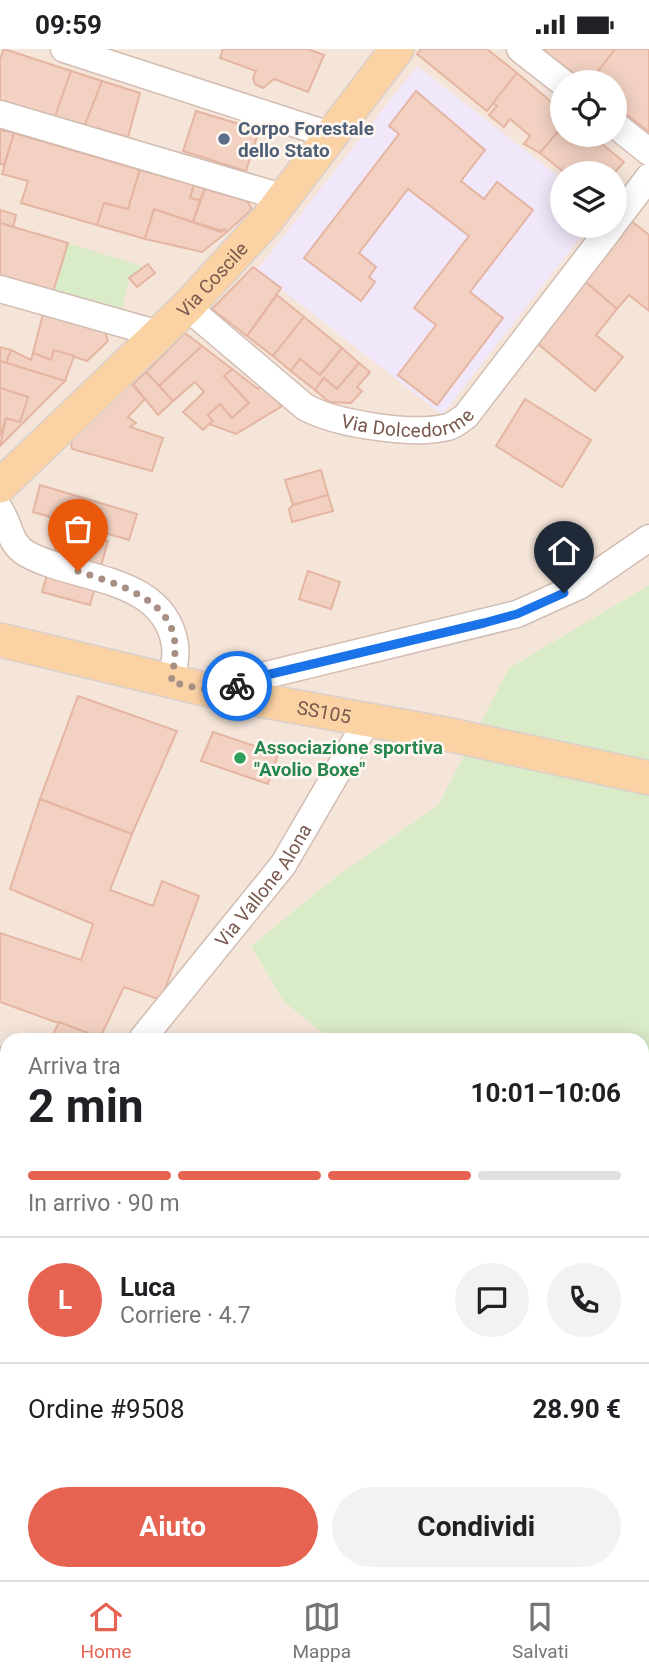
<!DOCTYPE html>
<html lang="it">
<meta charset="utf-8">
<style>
body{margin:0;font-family:Roboto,sans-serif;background:#f2f2f2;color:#202124;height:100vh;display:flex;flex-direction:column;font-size:26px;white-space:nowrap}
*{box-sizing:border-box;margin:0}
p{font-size:23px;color:#757577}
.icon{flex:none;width:38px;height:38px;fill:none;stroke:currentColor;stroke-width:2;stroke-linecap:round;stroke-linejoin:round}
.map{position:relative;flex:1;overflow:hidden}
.drawer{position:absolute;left:0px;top:984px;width:649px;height:548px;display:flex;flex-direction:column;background:#fff;border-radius:21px 21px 0 0;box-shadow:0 4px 18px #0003}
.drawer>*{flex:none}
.buttons{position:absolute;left:550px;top:21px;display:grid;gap:14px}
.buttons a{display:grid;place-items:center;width:77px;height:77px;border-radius:50%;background:#fff;box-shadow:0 4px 18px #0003;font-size:35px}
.pin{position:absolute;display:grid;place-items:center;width:60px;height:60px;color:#fff;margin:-72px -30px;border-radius:50% 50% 50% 0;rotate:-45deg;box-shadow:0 0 7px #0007}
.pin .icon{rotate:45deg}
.courier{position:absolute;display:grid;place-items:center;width:70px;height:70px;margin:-35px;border:5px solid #1a73e8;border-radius:50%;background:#fff;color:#222;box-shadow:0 2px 9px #0007}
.overview em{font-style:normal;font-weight:700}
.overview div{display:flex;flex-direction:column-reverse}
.overview{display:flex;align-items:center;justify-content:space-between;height:119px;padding:0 28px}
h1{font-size:46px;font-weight:700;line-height:52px}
.bar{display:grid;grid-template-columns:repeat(4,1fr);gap:10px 7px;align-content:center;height:84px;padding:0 28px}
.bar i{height:9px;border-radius:5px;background:#e0e0e0}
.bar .current{background:#e66351}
.bar p{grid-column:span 4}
.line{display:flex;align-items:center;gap:18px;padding:0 28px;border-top:2px solid #e0e0e0}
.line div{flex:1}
.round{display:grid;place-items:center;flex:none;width:74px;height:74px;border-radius:37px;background:#f2f2f2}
.primary-button{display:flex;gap:14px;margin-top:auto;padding:14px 28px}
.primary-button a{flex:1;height:80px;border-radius:42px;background:#e66351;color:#fff;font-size:28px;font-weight:700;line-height:80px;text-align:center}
.primary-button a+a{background:#f2f2f2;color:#202124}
.status{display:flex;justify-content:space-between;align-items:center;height:49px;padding:0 35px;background:#fff;direction:ltr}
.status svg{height:19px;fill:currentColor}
.tab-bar{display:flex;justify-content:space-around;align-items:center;height:98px;border-top:2px solid #e0e0e0;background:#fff;font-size:19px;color:#757577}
.tab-bar a{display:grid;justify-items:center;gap:4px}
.tab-bar .current{color:#e66351}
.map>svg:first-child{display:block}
</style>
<div class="status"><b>09:59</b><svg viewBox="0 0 49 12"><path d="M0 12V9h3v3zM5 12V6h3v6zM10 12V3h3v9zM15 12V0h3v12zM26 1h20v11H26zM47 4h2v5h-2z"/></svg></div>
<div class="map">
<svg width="649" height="1531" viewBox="0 0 649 1531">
<rect width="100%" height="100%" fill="#fdf4eb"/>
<path fill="#f5e5d9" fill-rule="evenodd" d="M 0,0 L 649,0 L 649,536 L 509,619 L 438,756 L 333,830 L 251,897 L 284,953 L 330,990 L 7,990 L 7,1160 L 0,1154 ZM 562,33 L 614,33 L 614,86 L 562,86 ZM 562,124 L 614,124 L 614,177 L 562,177 Z"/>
<path fill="#f1e7fa" d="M 417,17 L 562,130 L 562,177 L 589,177 L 442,366 L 257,221 Z"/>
<g fill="#daebc8">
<path d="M 68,194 L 144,218 L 129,230 L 121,264 L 53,243 Z"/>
<path d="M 649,536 L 649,1049 L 642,1059 L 642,990 L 330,990 L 284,953 L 251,897 L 333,830 L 438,756 L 509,619 Z"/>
<path d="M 0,1154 L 7,1160 L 7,1524 L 357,1524 L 353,1531 L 0,1531 Z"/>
</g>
<g fill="#f2d1c2" stroke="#e5b5a2" stroke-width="2">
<path d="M 4,0 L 71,22 L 55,68 L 0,53 L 0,10 Z"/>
<path d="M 223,0 L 308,0 L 324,6 L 308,43 L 274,30 L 263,39 L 255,35 L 253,29 L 256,22 L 220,9 Z"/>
<path d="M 421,0 L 487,0 L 517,24 L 487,62 L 417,5 Z"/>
<path d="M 540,0 L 615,0 L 616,1 L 590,33 L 586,33 Z"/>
<path d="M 615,0 L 649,0 L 649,83 L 614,56 L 614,33 L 590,33 Z"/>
<path d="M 71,22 L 102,32 L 85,76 L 55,68 Z"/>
<path d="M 517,24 L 562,62 L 562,78 L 540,104 L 524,95 L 530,87 L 510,70 L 504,78 L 489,66 L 497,57 L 493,54 Z"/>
<path d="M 102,32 L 140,44 L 128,88 L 85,76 Z"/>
<path d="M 416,42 L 485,101 L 461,132 L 484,150 L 497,133 L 533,161 L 470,243 L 503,269 L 437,356 L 398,326 L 436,276 L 414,259 L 469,187 L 408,140 L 359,204 L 376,218 L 369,228 L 375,233 L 361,252 L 304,209 L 399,85 L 389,77 Z"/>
<path d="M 196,62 L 259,81 L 246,122 L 183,102 Z"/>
<path d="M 562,78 L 562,86 L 591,86 L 624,113 L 614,124 L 565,124 L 540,104 Z"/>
<path d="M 0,81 L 14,84 L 4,116 L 0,115 Z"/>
<path d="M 14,84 L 140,121 L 128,160 L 104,154 L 97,176 L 21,154 L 28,132 L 2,125 Z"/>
<path d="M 140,121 L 194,136 L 190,149 L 200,151 L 193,173 L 154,160 L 145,190 L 97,176 L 104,154 L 128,160 Z"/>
<path d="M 194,136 L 205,140 L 200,151 L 190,149 Z"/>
<path d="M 205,140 L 247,152 L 252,160 L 227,183 L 193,173 Z"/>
<path d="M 154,160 L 221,183 L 224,180 L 227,183 L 202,203 L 145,190 Z"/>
<path d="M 0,161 L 16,166 L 13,178 L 0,174 Z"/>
<path d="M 630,171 L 649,186 L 649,262 L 629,246 L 617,260 L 582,230 Z"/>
<path d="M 0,174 L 68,194 L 53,243 L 0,228 Z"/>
<path d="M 148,215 L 155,224 L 137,238 L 129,229 Z"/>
<path d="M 253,218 L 281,239 L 247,287 L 212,260 Z"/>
<path d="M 582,230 L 617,260 L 596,286 L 623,308 L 595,342 L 532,290 Z"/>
<path d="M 277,246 L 304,268 L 273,307 L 247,287 Z"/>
<path d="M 43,265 L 105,283 L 108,292 L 87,312 L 54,301 L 51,311 L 33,304 Z"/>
<path d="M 304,268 L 342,299 L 320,326 L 300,310 L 291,322 L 273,307 Z"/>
<path d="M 185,284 L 202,297 L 159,337 L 146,323 Z"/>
<path d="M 202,297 L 232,320 L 224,327 L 249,354 L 232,369 L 220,355 L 208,366 L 213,372 L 203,381 L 183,363 L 204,343 L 195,333 L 173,352 L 159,337 Z"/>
<path d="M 0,298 L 11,301 L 6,314 L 0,312 Z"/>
<path d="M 342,299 L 359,314 L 337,340 L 324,329 L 315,341 L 291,322 L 300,310 L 320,326 Z"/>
<path d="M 11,301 L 31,311 L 33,304 L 51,311 L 54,301 L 74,307 L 65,332 L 6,314 Z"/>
<path d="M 0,312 L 65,332 L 0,397 L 6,369 L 20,373 L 28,348 L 0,339 Z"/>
<path d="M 359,314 L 370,323 L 357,338 L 362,342 L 351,354 L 329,353 L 315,341 L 324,329 L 337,340 Z"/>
<path d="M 232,320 L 258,340 L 261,337 L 282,357 L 236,385 L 209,375 L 213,372 L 208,366 L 220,355 L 232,369 L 249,354 L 224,327 Z"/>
<path d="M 146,323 L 173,352 L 158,366 L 133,335 Z"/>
<path d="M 129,332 L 145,350 L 128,368 L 136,374 L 130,378 L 163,389 L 152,422 L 72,400 L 70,384 Z"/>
<path d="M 0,339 L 28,348 L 20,373 L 6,369 L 0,387 Z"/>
<path d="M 525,350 L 591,391 L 562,438 L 496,397 Z"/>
<path d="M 321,421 L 328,446 L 293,456 L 285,431 Z"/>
<path d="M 40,436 L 137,465 L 129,491 L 33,463 Z"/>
<path d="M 328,446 L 333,462 L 292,473 L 289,460 L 293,456 Z"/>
<path d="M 61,479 L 108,492 L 90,556 L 42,543 Z"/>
<path d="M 308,522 L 340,533 L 331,560 L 299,550 Z"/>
<path d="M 78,647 L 177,682 L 132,785 L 40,750 Z"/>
<path d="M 213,683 L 278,705 L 268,735 L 201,712 Z"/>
<path d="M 40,750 L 132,785 L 110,841 L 153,857 L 162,832 L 199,847 L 161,951 L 124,938 L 100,989 L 0,953 L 0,884 L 81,911 L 93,875 L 10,840 Z"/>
<path d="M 59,973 L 88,984 L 85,990 L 51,990 Z"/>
<path d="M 0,998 L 7,1000 L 7,1081 L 0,1079 Z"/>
</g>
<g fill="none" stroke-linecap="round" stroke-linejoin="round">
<g stroke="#d2bdb2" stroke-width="29">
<g id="minor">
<path d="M 64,0 L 330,86"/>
<path d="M 520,0 L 562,33"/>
<path d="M 0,65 L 285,149"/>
<path d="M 614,75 L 649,103"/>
<path d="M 614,174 L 649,128"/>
<path d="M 0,240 L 159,285"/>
<path id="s1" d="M 187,258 L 305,358 C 336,375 413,387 448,378 C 455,376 460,371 466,367 L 612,177"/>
<path d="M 0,461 C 10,476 9,495 27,505 C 76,532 164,526 175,596 C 177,607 173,622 171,633"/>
<path d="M 221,644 L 254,629 L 517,565 L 579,537 L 649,489"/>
<path id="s2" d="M 142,990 L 283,816 L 367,672"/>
<path d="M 0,1164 L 7,1158"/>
</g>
</g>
<g stroke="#d9d0cd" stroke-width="36">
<g id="major">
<path id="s3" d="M 0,437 L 187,258 L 265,173 L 397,0"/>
<path id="s4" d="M 0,591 L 221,644 L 451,686 L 649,729"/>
</g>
</g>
<use href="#minor" stroke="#fff" stroke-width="26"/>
<use href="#major" stroke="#fad2a4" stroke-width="33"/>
</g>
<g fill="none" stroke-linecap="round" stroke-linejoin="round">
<path stroke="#a78f84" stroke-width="7" stroke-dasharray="0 12.6" d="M 78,522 C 116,535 176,550 175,600 C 175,611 173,622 171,633 L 221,644 L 237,637"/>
<path stroke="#1a73e8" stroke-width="9" d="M 237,637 L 254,629 L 484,574 L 517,565 L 564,544"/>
</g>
<circle fill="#5c6f8a" stroke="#fff8f2" stroke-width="2.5" cx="224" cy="90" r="7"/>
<circle fill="#2e9e5b" stroke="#fff8f2" stroke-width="2.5" cx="240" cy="709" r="7"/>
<g text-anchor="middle" stroke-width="5" stroke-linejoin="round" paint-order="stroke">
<g font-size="19" font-weight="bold" fill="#4e5e75" stroke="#fff8f2" text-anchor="start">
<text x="238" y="86">Corpo Forestale<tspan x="238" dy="22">dello Stato</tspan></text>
</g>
<g font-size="19" fill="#79584d" stroke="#fff8f2">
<text dy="7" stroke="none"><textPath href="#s3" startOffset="296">Via Coscile</textPath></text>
<text dy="7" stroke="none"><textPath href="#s1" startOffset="261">Via Dolcedorme</textPath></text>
<text dy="7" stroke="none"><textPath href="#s4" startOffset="332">SS105</textPath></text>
<text dy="7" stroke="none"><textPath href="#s2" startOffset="196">Via Vallone Alona</textPath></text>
</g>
<g font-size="19" font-weight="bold" fill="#27864d" stroke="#fff8f2" text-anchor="start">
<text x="254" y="705">Associazione sportiva<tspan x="254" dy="22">"Avolio Boxe"</tspan></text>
</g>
</g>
</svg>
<div class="buttons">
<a><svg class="icon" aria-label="locate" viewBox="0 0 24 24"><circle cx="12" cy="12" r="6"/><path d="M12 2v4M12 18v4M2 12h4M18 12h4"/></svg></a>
<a><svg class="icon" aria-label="layers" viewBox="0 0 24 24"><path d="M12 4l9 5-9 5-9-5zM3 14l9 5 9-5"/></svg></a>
</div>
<div class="pin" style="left:78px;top:522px;background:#ea580c"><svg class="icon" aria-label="bag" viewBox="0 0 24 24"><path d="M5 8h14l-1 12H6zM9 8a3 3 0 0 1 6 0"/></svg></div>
<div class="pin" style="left:564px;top:544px;background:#1f2937"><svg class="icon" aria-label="home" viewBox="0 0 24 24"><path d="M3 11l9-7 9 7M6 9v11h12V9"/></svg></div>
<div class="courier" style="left:237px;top:637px"><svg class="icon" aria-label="bike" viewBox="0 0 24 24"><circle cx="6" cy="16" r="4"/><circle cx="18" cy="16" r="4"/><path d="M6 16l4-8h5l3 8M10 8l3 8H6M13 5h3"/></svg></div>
<section class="drawer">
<div class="overview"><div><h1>2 min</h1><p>Arriva tra</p></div><em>10:01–10:06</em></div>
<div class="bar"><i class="current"></i><i class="current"></i><i class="current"></i><i></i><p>In arrivo · 90 m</p></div>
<div class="line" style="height:126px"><b class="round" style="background:#e66351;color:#fff">L</b><div><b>Luca</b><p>Corriere · 4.7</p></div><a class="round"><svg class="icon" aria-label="chat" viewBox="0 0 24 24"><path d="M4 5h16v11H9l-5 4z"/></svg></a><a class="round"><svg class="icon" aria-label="phone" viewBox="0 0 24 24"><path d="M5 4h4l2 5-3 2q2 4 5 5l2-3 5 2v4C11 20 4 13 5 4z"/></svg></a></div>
<div class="line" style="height:91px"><div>Ordine #9508</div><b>28.90 €</b></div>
<div class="primary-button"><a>Aiuto</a><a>Condividi</a></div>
</section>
</div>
<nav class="tab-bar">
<a class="current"><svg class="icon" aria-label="home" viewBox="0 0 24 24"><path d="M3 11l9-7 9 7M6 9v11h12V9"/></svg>Home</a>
<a><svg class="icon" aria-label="map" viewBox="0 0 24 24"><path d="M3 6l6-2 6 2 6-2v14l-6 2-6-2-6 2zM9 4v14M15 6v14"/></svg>Mappa</a>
<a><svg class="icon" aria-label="saved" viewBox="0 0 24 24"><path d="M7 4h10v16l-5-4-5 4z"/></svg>Salvati</a>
</nav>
